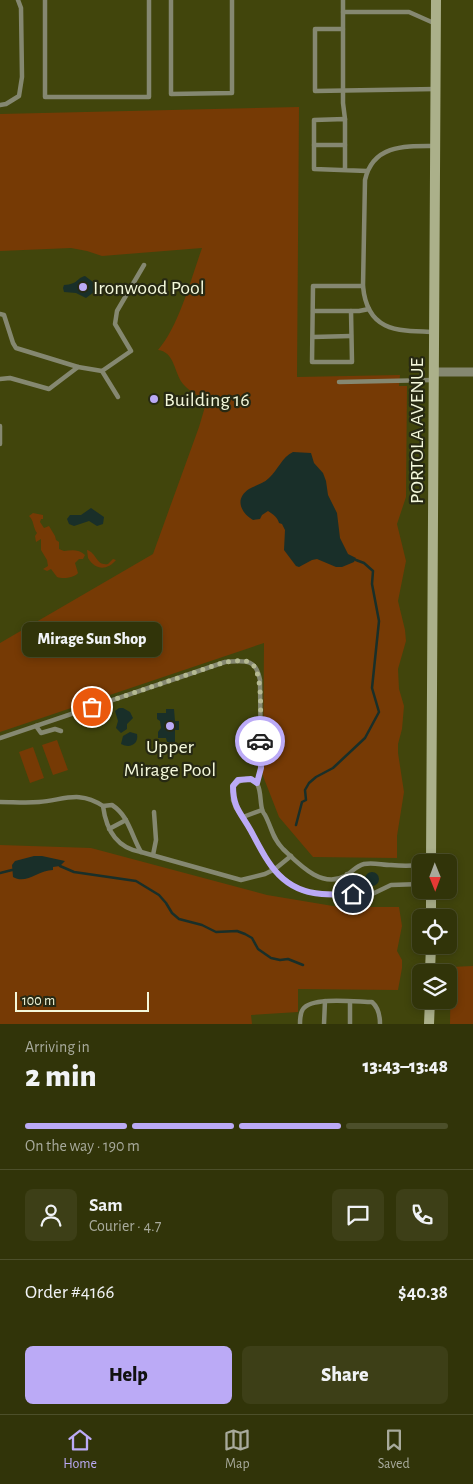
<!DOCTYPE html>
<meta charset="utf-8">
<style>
body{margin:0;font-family:"Alegreya Sans",sans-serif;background:#3d3f17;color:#f1f3f6;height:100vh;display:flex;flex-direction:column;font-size:19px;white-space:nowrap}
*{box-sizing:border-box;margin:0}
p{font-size:16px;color:#a8aa9c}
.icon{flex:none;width:28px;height:28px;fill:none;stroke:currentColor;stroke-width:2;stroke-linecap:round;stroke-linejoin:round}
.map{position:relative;height:1024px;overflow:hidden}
.side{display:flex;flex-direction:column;background:#313409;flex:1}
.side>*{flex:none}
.needle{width:32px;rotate:179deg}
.controls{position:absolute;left:412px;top:854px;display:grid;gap:10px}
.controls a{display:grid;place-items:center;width:45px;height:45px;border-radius:8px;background:#313409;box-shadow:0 2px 8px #0003,0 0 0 1px #4c4f2a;font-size:25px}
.scale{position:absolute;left:15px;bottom:12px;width:134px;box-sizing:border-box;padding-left:5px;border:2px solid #f4f8db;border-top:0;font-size:14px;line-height:18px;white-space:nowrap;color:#f4f8db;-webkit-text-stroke:4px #272913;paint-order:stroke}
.pin{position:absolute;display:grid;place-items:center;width:42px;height:42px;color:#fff;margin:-21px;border:2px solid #fff;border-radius:50%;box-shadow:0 1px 5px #0007}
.courier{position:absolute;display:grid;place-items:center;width:50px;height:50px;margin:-25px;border:4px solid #bbaaf6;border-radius:50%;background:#fff;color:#222;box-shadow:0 1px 6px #0007}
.bubble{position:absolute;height:35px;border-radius:8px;background:#313409;box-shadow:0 2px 8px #0003,0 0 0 1px #4c4f2a;font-size:16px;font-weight:800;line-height:35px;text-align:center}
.head em{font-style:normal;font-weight:800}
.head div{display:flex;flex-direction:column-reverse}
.head{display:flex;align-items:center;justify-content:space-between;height:85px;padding:0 25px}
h1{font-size:32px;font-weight:800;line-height:38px}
.bar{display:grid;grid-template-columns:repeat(4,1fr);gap:8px 5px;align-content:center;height:60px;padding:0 25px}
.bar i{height:6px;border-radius:4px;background:#4c4f2a}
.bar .selected{background:#bbaaf6}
.bar p{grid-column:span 4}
.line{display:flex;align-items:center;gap:12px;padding:0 25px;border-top:1px solid #4c4f2a}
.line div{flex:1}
.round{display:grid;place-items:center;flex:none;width:52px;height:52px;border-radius:8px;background:#3d3f17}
.action{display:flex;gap:10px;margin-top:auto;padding:10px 25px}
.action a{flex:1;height:58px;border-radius:8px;background:#bbaaf6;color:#111;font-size:20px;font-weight:800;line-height:58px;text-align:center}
.action a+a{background:#3d3f17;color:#f1f3f6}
.tabs{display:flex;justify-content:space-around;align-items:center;height:70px;border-top:1px solid #4c4f2a;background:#313409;font-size:14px;color:#a8aa9c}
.tabs a{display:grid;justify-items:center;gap:2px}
.tabs .selected{color:#bbaaf6}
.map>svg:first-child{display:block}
</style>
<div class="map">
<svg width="473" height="1024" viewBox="0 0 473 1024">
<rect width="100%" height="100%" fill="#41450c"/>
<g fill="#763a05">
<path d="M 299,107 L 297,377 L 400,375 L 399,386 L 407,386 L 406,497 L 397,524 L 406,561 L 398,601 L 405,630 L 406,641 L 398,669 L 399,689 L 404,706 L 402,729 L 398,744 L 398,753 L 404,792 L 397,836 L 397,858 L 313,857 L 279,817 L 263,776 L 264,643 L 0,732 L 0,643 L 153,554 L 199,427 L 207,400 C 198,396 190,392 183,384 C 174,373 175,352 158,350 C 179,326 191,279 202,248 L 102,256 L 87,251 L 71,248 L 0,251 L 0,114 Z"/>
<path d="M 33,513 L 43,515 L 43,519 L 41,519 L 40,522 L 44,528 L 49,526 L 55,536 L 56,540 L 59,542 L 59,549 L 64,551 C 72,550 79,549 85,555 L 83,559 L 79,559 L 75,563 L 78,573 C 74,578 63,579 57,577 L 51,569 L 47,571 L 43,569 L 48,566 L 47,560 L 41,550 L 41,539 L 36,542 L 35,536 L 37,533 C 33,528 34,520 29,516 Z"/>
<path d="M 87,550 C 97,553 96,566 108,564 L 113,559 L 116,560 C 107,571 95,570 88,558 Z"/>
<path d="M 57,740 L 68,770 L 53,775 L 42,745 Z"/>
<path d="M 33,747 L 44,778 L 30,783 L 19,752 Z"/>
<path d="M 0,845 L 91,848 L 267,895 L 339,907 L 399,907 L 402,926 L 397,951 L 402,960 L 402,968 L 398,990 L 298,989 L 298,1012 L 251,1015 L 252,1024 L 0,1024 Z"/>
<path d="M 473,966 L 473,1024 L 450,1024 L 451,967 Z"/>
</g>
<g fill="#192f29">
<path d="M 85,276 L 93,282 L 101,284 L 103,289 L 101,291 L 94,292 L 86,298 L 76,293 L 64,292 L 63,288 L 64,285 C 79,284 75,279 85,276 Z"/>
<path d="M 293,452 L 311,453 L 314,463 L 323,473 L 326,481 L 328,495 L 337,513 L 340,538 L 348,554 L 356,558 L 354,562 L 342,567 L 336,567 L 317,559 L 312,560 L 299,567 L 296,566 L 284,550 L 285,530 L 282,524 L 279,523 C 278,518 273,514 268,511 L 262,515 L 260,519 L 253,520 C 241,513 234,499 249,489 C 256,485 263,484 269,478 C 278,470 282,457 293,452 Z"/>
<path d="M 91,508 L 104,517 L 103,524 L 97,526 L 89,521 L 74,526 L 69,524 L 67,519 L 70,515 L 81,515 Z"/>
<path d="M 119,708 L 123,708 L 130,712 L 133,718 L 127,724 L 127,729 L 121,733 L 116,728 L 118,721 L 115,711 Z"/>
<path d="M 166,709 L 174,709 L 175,721 L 179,721 L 179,730 L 175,730 L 175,742 L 167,742 L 166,738 L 158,738 L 158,732 L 161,728 L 160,721 L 157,719 L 157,713 L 166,713 Z"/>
<path d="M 130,732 L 137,734 C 139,744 130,749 121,744 L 123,736 Z"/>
<path d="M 34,856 L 42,856 L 65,861 L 60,866 L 53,867 L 53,870 C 38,870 26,885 13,877 L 12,865 L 15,861 Z"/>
<circle cx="372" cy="879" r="7"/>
</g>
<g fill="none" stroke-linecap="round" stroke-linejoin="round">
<g stroke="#192f29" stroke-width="2.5">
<path d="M 296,825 L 302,802 L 306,800 L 305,790 L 309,783 L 316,777 L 333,768 L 365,738 L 379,712 L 372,688 L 379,621 L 372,584 L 373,571 L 364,563 L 356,560"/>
<path d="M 60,866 L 74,872 L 136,881 L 159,895 L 166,903 L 172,913 L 179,919 L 202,925 L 216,932 L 237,931 L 245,934 L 252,938 L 258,949 L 271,958 L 280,960 L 288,959 L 303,965"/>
<path d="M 0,873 L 12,870"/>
</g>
<g stroke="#858871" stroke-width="4.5">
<path d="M 45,0 L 45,97 L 149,97 L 149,0"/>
<path d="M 171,0 L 171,94 L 232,93 L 232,0"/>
<path d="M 343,0 L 343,103 L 345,119"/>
<path d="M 343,12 L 409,12 L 436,24"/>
<path d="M 343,29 L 315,29 L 315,91 L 436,89"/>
<path d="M 0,105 L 6,104 L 19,96 L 22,77 L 21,8 L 18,0"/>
<path d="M 314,145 L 345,145"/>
<path d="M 345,169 L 345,119 L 314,120 L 314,169 L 367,171"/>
<path d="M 313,311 L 359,311 L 369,309"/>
<path d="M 351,311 L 352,362 L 312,362 L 313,286 L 363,286"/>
<path d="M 0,314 L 4,315 L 13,343 L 16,348 L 78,367"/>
<path d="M 433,332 C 396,331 367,331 363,286 L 365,180 C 373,144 406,146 435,146"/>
<path d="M 313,337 L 351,336"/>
<path d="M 102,371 L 118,397"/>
<path d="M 0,379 L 10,378 L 49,389 L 78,367 L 102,371 L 131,351 L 115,324 L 117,311 L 144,265"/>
<path d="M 339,382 L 433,380"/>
<path d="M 0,426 L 0,444"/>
<path d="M 36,726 L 41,733 L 55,729 L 61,731"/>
<path d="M 0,738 L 225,662 C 243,661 256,657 260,680 L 261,767 L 257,783"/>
<path d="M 0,802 C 13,802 26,803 39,802 C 64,800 79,790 103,806 L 112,805 C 129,816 131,835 141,852"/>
<path d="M 103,806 C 106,829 116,848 141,852 L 241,880 L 265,874 L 275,869 L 291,856"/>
<path d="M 243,817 L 262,810"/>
<path d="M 109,829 L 126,820"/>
<path d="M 153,855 L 156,840 L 154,812"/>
<path d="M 421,865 C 411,866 401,866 391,865 C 382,865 373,862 364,864 C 356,866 352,872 345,876 C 321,889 298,863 283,849 C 272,838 272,828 265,815 C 263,812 263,813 262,809 C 259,798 263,778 246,779 C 240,780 237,782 233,786 L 233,800 L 236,808 L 244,819 L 259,846 L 273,870 L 292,885 L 306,892 L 320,894 L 353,894 L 366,897 L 391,885 L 421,884"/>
<path d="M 347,874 L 347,886 L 353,894"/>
<path d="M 350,1002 L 350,1024"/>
<path d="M 300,1024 C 300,1019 300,1013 303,1009 C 312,996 358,1002 372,1002 C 379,1008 380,1016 380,1024"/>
<path d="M 324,1024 L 325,1001"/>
</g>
<path stroke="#858871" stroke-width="9" d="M 434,372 L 473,372"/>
<g stroke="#abb08a" stroke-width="10">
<path d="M 431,862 L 436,0"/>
<path d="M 431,890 L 431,918"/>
<path d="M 430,972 L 431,945"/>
<path d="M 429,1024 L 430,1000"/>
</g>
</g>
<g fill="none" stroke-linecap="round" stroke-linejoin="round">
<path stroke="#b5b993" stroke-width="5" stroke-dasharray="0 9" d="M 92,707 L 225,662 C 233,662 245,658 252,664 C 264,673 260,725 260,741"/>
<path stroke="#bbaaf6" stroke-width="6" d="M 260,741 L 261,768 L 257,783 L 251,779 L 238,780 L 233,786 C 233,808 241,813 251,831 C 268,863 281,891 322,894 C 332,895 342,894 353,894"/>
</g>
<g fill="#bbaaf6" stroke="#272913" stroke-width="2">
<circle cx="83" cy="287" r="5"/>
<circle cx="154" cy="399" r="5"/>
<circle cx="170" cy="726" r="5"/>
</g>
<g text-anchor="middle" stroke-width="4.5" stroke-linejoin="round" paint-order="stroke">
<g font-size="20" fill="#f4f8db" stroke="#272913" text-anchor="start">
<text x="93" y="294">Ironwood Pool</text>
<text x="164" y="406">Building 16</text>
<text x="170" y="753" text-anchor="middle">Upper<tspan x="170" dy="23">Mirage Pool</tspan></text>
</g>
<g font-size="20" fill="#f4f8db" stroke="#272913">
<text transform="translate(416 431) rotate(-90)" y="7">PORTOLA AVENUE</text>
</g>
</g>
</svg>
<div class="controls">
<a><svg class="needle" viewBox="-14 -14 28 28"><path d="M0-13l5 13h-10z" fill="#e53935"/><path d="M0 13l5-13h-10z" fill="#a8aa9c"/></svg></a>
<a><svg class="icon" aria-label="locate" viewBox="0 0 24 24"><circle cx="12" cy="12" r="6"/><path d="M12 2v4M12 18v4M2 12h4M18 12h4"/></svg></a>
<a><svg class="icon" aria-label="layers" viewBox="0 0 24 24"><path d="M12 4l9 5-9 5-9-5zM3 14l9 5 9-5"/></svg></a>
</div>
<div class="scale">100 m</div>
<div class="pin" style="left:92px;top:707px;background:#ea580c"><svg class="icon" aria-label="bag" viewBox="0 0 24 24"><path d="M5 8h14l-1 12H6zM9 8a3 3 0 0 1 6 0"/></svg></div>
<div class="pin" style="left:353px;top:894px;background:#1f2937"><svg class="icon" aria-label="home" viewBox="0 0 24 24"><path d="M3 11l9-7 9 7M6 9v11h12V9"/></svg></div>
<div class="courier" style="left:260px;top:741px"><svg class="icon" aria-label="car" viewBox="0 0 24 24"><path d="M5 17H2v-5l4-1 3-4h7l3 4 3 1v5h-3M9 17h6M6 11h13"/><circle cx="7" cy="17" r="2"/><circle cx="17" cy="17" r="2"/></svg></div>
<div class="bubble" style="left:22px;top:622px;width:140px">Mirage Sun Shop</div>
</div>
<section class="side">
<div class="head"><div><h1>2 min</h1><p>Arriving in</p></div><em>13:43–13:48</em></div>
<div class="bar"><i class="selected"></i><i class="selected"></i><i class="selected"></i><i></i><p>On the way · 190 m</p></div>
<div class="line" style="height:90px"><a class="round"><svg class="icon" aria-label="person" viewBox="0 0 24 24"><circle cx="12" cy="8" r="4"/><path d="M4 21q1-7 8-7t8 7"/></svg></a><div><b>Sam</b><p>Courier · 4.7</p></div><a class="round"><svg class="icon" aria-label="chat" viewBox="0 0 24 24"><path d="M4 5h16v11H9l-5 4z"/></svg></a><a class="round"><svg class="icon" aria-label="phone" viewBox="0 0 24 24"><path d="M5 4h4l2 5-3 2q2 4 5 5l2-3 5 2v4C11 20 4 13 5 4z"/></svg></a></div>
<div class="line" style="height:65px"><div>Order #4166</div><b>$40.38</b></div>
<div class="action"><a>Help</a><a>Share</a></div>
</section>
<nav class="tabs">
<a class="selected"><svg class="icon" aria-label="home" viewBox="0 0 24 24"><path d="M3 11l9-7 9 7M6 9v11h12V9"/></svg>Home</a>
<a><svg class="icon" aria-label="map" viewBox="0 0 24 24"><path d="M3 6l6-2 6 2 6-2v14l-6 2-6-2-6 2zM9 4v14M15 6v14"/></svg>Map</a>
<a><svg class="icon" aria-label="saved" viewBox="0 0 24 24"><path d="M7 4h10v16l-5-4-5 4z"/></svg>Saved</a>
</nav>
